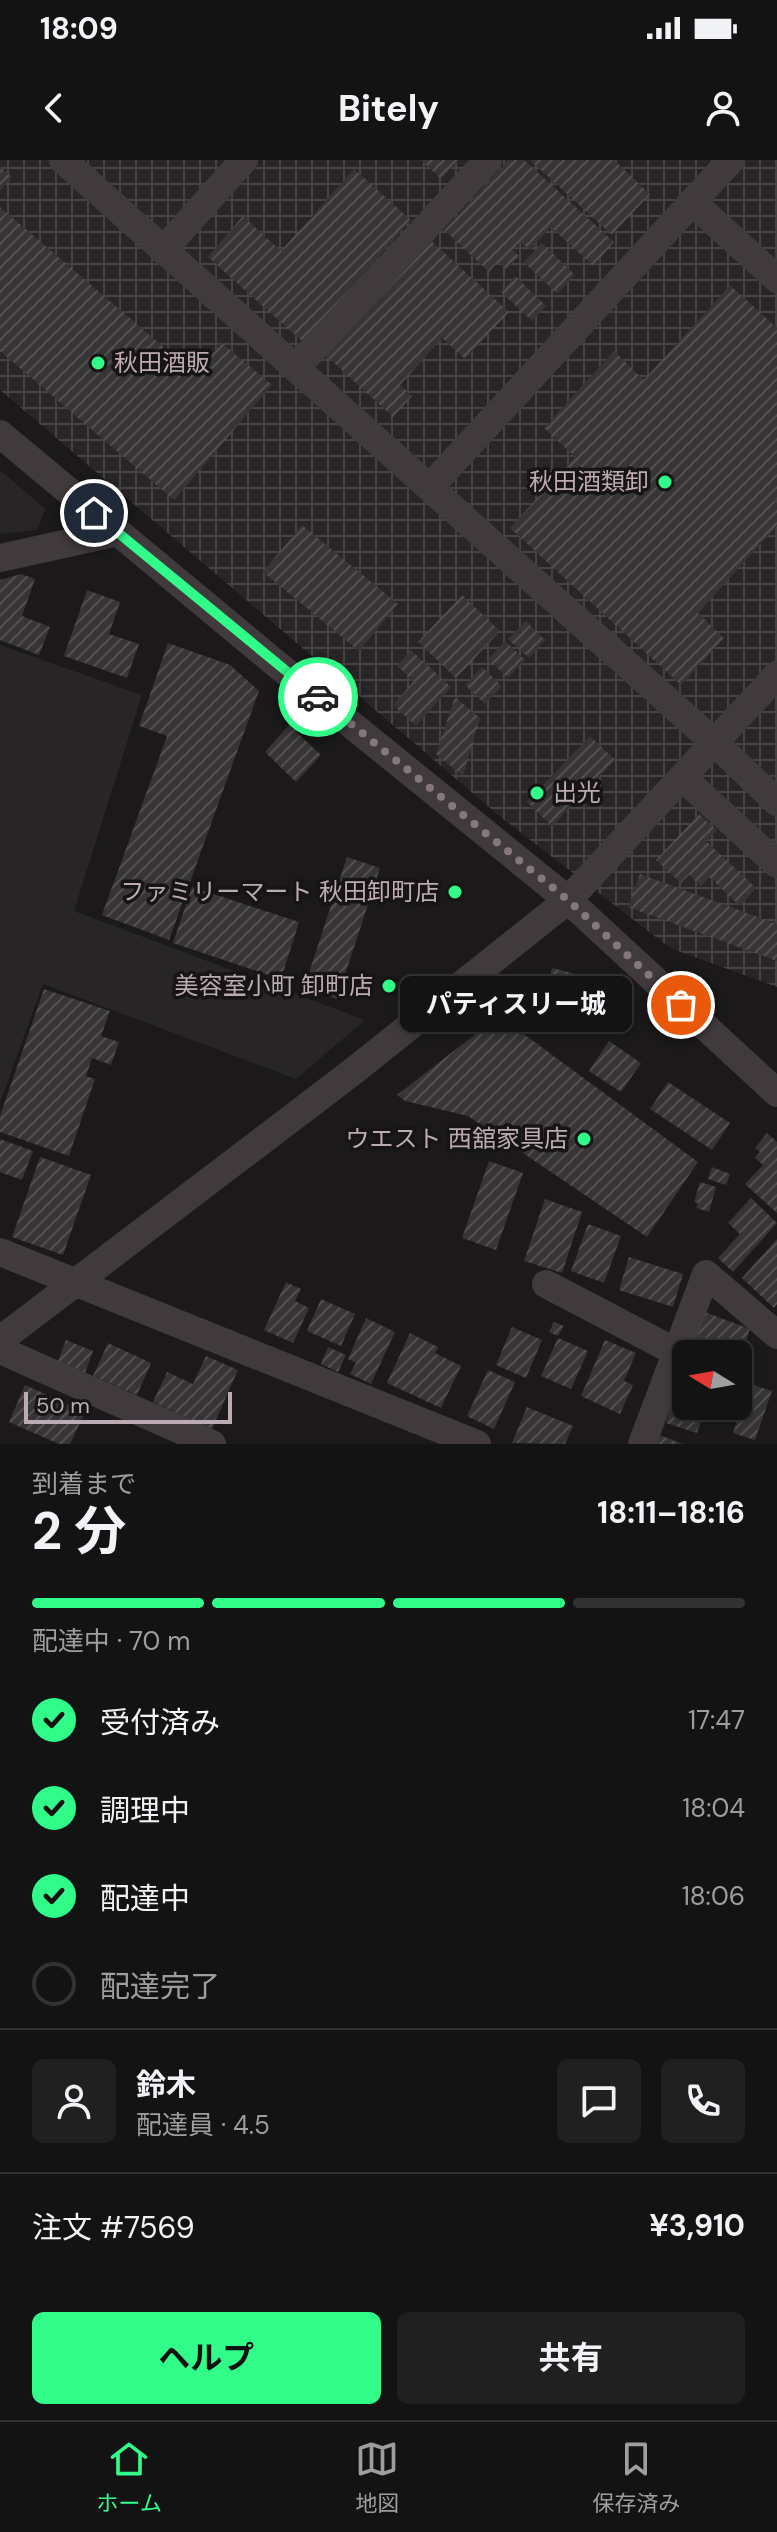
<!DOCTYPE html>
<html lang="ja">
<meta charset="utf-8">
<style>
body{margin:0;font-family:"DM Sans","Noto Sans JP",sans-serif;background:#212021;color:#f1f3f6;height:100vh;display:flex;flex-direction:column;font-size:30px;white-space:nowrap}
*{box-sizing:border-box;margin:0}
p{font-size:26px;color:#9d9ea0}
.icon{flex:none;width:44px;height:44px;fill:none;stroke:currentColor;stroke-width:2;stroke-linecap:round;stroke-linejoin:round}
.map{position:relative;height:1284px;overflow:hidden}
.drawer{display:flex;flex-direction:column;background:#141313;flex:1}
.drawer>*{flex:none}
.needle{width:52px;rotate:281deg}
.tools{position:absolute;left:672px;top:1180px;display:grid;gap:16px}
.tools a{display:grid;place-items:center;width:80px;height:80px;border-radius:12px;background:#141313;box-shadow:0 4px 12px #0003,0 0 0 2px #333233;font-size:40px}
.scale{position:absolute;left:24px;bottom:20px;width:208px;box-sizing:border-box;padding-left:8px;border:4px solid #bcabb4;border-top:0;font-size:22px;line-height:28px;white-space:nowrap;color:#bcabb4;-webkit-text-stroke:6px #161414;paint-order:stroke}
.pin{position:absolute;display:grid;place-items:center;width:68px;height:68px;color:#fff;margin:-34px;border:4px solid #fff;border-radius:50%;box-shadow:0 2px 8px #0007}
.courier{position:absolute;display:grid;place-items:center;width:80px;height:80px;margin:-40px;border:6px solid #31fb89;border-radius:50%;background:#fff;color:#222;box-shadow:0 2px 10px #0007}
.bubble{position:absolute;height:56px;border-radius:12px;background:#141313;box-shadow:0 4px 12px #0003,0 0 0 2px #333233;font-size:26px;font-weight:700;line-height:56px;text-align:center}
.summary em{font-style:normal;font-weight:700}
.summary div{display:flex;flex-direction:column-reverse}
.summary{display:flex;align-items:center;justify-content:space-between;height:136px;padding:0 32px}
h1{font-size:52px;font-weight:700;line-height:60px}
.bar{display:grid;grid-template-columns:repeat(4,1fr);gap:12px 8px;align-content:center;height:96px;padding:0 32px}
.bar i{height:10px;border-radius:6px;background:#333233}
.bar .selected{background:#31fb89}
.bar p{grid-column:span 4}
.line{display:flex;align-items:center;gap:20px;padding:0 32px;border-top:2px solid #333233}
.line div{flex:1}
.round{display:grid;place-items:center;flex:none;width:84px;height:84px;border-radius:12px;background:#212021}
ol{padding:0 32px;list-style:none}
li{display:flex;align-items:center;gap:24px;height:88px}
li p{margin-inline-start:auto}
li .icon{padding:8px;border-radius:50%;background:#31fb89;color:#111;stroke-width:4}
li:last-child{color:#9d9ea0}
li i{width:44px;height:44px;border:4px solid #333233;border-radius:50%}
.action{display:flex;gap:16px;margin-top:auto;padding:16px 32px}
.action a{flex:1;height:92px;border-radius:12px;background:#31fb89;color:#111;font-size:32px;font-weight:700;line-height:92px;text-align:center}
.action a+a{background:#212021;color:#f1f3f6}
.status{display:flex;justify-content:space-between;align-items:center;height:56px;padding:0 40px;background:#141313;direction:ltr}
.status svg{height:22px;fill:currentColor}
header{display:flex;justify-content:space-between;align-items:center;height:104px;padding:0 32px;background:#141313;font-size:36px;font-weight:700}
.dock{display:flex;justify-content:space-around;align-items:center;height:112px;border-top:2px solid #333233;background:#141313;font-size:22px;color:#9d9ea0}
.dock a{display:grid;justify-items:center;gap:4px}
.dock .selected{color:#31fb89}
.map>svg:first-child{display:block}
</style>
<div class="status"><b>18:09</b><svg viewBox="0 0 49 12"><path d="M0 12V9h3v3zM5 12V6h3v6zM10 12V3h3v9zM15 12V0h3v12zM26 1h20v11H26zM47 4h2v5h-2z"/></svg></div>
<header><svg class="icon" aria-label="back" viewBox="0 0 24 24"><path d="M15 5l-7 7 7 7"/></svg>Bitely<svg class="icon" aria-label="person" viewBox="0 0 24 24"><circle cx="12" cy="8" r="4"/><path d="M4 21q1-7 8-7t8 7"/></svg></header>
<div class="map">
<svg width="777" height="1284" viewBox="0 0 777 1284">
<defs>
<pattern id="industrial-grid" width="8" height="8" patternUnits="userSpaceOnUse" patternTransform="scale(2)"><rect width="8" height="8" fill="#282526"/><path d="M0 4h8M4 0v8" fill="none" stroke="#454243"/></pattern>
<pattern id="building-hatch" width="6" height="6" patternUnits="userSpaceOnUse" patternTransform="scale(2)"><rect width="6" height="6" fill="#373435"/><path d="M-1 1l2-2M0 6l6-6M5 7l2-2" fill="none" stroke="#524f50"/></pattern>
</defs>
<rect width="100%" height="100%" fill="#1b1919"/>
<g fill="#282526">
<path d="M 0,310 L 45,349 L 37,370 L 0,374 Z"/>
<path d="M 0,485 L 142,535 L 74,751 L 365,860 L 296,919 L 43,824 L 0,943 Z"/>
</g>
<path fill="url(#industrial-grid)" d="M 0,0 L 777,0 L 777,827 L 670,788 L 503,659 L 0,230 Z"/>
<g fill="url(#building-hatch)">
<path d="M 421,0 L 459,0 L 441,19 Z"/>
<path d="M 508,0 L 524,0 L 614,82 L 593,106 L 551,67 L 530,90 L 520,82 L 513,90 L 519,96 L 506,110 L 498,102 L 489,112 L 444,70 Z"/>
<path d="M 530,0 L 614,0 L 650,34 L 612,75 Z"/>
<path d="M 0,7 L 12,17 L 0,31 Z"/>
<path d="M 354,9 L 411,60 L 303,182 L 208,97 L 243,56 L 281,91 Z"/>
<path d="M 0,47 L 195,214 L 222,183 L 272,225 L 174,340 L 0,191 Z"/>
<path d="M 427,77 L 509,152 L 465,199 L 442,178 L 400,225 L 412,236 L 393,257 L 322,192 Z"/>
<path d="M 542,83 L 575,115 L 557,134 L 524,102 Z"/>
<path d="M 515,116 L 546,146 L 532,161 L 501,132 Z"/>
<path d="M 730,125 L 777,168 L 777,337 L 774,341 L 777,343 L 777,366 L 698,453 L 724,478 L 681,525 L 510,368 L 575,297 L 544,268 L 614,191 L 644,220 Z"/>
<path d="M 302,365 L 398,444 L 359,491 L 263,412 Z"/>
<path d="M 21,414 L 35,419 L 22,456 L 50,467 L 39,495 L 0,480 L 0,420 Z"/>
<path d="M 87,430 L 120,442 L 109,474 L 139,484 L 127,518 L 64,496 Z"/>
<path d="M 462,435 L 500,471 L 456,518 L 418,482 Z"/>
<path d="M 526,461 L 545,480 L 529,498 L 508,479 Z"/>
<path d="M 505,481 L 525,500 L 508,518 L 488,499 Z"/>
<path d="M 168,483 L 230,505 L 259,531 L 169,780 L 102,755 L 167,576 L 139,566 Z"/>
<path d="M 411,490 L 451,527 L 416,566 L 393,545 L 414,521 L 397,506 Z"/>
<path d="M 482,507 L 502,526 L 485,544 L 465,525 Z"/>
<path d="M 455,537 L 480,558 L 463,616 L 436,594 Z"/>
<path d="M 289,565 L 321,595 L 296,622 L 265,592 Z"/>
<path d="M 590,576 L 615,600 L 552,666 L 527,642 Z"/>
<path d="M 699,654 L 717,670 L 706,681 L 756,728 L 740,746 L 709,717 L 701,726 L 689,715 L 681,723 L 656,700 Z"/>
<path d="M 347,697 L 380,708 L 337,839 L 304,828 Z"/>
<path d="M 640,714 L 777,764 L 777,801 L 628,747 Z"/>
<path d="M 192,727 L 299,762 L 281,819 L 173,783 Z"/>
<path d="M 552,808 L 576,814 L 566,850 L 543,844 Z"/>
<path d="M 44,829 L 110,851 L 101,876 L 119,882 L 111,905 L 92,898 L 86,916 L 95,919 L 69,996 L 0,972 L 0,956 Z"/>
<path d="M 499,856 L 698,1002 L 647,1077 L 468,956 L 405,941 L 397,935 Z"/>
<path d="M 609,881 L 641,903 L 621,932 L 589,911 Z"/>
<path d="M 668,922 L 730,963 L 712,990 L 650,949 Z"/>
<path d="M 767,973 L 777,982 L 777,1053 L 745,1024 L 763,1005 L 755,998 L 760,992 L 755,988 Z"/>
<path d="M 0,979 L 33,991 L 22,1020 L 0,1012 Z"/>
<path d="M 40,997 L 91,1015 L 63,1095 L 12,1077 Z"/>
<path d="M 489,1001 L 523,1013 L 496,1090 L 462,1078 Z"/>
<path d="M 712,1007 L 730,1014 L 726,1025 L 708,1019 Z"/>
<path d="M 700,1022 L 716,1027 L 709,1052 L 696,1048 L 698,1043 L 694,1042 Z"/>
<path d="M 751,1038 L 777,1063 L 733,1112 L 718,1098 L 740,1074 L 728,1063 Z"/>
<path d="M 545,1039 L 582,1052 L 562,1113 L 524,1101 Z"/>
<path d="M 588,1064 L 621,1076 L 604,1123 L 571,1111 Z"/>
<path d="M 777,1079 L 777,1144 L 774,1148 L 742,1118 Z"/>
<path d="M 629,1097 L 683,1114 L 673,1147 L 619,1130 Z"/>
<path d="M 286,1122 L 301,1129 L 295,1141 L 309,1148 L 293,1183 L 264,1170 Z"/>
<path d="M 321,1139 L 355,1154 L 341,1186 L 307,1171 Z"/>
<path d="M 702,1151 L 750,1169 L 738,1202 L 738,1194 L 702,1194 L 707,1182 L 693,1177 Z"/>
<path d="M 366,1158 L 395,1172 L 371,1224 L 350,1214 L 356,1203 L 348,1199 Z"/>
<path d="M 554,1162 L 564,1166 L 558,1176 L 549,1172 Z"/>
<path d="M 512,1167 L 542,1180 L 526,1218 L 496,1205 Z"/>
<path d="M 410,1173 L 438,1187 L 435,1193 L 461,1206 L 441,1248 L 387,1223 Z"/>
<path d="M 558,1178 L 588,1191 L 571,1229 L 541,1216 Z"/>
<path d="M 66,1180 L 93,1191 L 85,1213 L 58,1201 Z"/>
<path d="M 605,1180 L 636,1193 L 624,1221 L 633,1225 L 620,1254 L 581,1236 Z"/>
<path d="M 108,1183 L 151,1203 L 137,1235 L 93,1216 Z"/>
<path d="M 328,1187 L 346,1195 L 338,1212 L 321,1204 Z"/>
<path d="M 206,1196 L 238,1210 L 212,1269 L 153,1242 L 167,1212 L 193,1224 Z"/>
<path d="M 488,1210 L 515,1222 L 494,1269 L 467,1256 Z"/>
<path d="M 741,1221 L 772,1231 L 755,1280 L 733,1273 L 737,1261 L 729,1258 L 733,1246 L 738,1246 Z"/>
<path d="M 25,1225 L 85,1252 L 70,1284 L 59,1284 L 9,1262 Z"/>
<path d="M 678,1225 L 686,1228 L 686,1246 L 706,1246 L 697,1273 L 666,1263 Z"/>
<path d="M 527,1247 L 573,1266 L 565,1284 L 512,1283 Z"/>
<path d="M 657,1274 L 683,1284 L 653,1284 Z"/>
</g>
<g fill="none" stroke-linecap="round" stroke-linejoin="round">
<g stroke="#413a3c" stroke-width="28">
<path d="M 63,0 L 715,583 L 777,642"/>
<path d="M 692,42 L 777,119"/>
<path d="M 163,90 L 244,0"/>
<path d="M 296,208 L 488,0"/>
<path d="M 0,274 L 274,502 L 568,740 L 777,933"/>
<path d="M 430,327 L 731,0"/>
<path d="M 0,398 L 118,372"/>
<path d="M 683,618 L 777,704"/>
<path d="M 0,1092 L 477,1284"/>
<path d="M 546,1124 L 676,1192"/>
<path d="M 0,1180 L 351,913 L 568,740 L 777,515"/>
<path d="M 0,1190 L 212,1284"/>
<path d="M 642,1284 L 706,1114 L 777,1175"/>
</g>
</g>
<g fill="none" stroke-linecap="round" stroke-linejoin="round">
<path stroke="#84787e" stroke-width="8" stroke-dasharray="0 14.4" d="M 318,537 L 568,740 L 681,845"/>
<path stroke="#31fb89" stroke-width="10" d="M 94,353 L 318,537"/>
</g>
<g fill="#31fb89" stroke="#161414" stroke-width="3">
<circle cx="98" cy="203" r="8"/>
<circle cx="665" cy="322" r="8"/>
<circle cx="537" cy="633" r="8"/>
<circle cx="455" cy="732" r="8"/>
<circle cx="389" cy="826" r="8"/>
<circle cx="584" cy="979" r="8"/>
</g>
<g text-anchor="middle" stroke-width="7" stroke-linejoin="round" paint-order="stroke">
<g font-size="24" fill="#bcabb4" stroke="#161414" text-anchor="end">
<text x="114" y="211" text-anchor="start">秋田酒販</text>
<text x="649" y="330">秋田酒類卸</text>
<text x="553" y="641" text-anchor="start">出光</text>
<text x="439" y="740">ファミリーマート 秋田卸町店</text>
<text x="373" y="834">美容室小町 卸町店</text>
<text x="568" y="987">ウエスト 西舘家具店</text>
</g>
</g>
</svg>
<div class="tools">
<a><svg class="needle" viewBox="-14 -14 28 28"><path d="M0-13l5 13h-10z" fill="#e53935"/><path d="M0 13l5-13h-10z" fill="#9d9ea0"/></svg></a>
</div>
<div class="scale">50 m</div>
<div class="pin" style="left:681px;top:845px;background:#ea580c"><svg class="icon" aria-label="bag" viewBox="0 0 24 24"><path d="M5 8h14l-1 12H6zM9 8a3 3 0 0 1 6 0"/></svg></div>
<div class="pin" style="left:94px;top:353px;background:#1f2937"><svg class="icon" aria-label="home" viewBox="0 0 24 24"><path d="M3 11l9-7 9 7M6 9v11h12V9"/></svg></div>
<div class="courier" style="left:318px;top:537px"><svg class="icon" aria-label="car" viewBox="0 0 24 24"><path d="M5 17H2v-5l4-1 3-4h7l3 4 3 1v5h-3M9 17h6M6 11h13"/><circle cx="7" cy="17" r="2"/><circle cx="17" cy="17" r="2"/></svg></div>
<div class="bubble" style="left:400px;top:816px;width:232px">パティスリー城</div>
</div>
<section class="drawer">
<div class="summary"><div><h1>2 分</h1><p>到着まで</p></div><em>18:11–18:16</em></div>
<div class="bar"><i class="selected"></i><i class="selected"></i><i class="selected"></i><i></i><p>配達中 · 70 m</p></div>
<ol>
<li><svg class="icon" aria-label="check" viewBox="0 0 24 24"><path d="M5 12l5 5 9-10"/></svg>受付済み<p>17:47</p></li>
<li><svg class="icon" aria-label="check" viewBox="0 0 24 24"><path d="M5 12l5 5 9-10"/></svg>調理中<p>18:04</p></li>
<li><svg class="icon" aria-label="check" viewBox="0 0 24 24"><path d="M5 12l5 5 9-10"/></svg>配達中<p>18:06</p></li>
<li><i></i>配達完了</li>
</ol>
<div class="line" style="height:144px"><a class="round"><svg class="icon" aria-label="person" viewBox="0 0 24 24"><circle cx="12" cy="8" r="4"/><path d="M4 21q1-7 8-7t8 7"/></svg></a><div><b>鈴木</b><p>配達員 · 4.5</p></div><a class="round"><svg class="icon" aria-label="chat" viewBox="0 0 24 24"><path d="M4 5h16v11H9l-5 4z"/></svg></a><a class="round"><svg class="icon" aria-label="phone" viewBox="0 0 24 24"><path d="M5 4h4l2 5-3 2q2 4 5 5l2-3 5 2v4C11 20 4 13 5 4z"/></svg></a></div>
<div class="line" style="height:104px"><div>注文 #7569</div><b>¥3,910</b></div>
<div class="action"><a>ヘルプ</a><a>共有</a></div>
</section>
<nav class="dock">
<a class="selected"><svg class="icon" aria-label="home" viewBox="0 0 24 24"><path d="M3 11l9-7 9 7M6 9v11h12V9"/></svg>ホーム</a>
<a><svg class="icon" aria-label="map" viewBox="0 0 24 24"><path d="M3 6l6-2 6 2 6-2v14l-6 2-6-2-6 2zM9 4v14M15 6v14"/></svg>地図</a>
<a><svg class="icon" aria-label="saved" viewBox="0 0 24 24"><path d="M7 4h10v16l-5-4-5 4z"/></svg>保存済み</a>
</nav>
